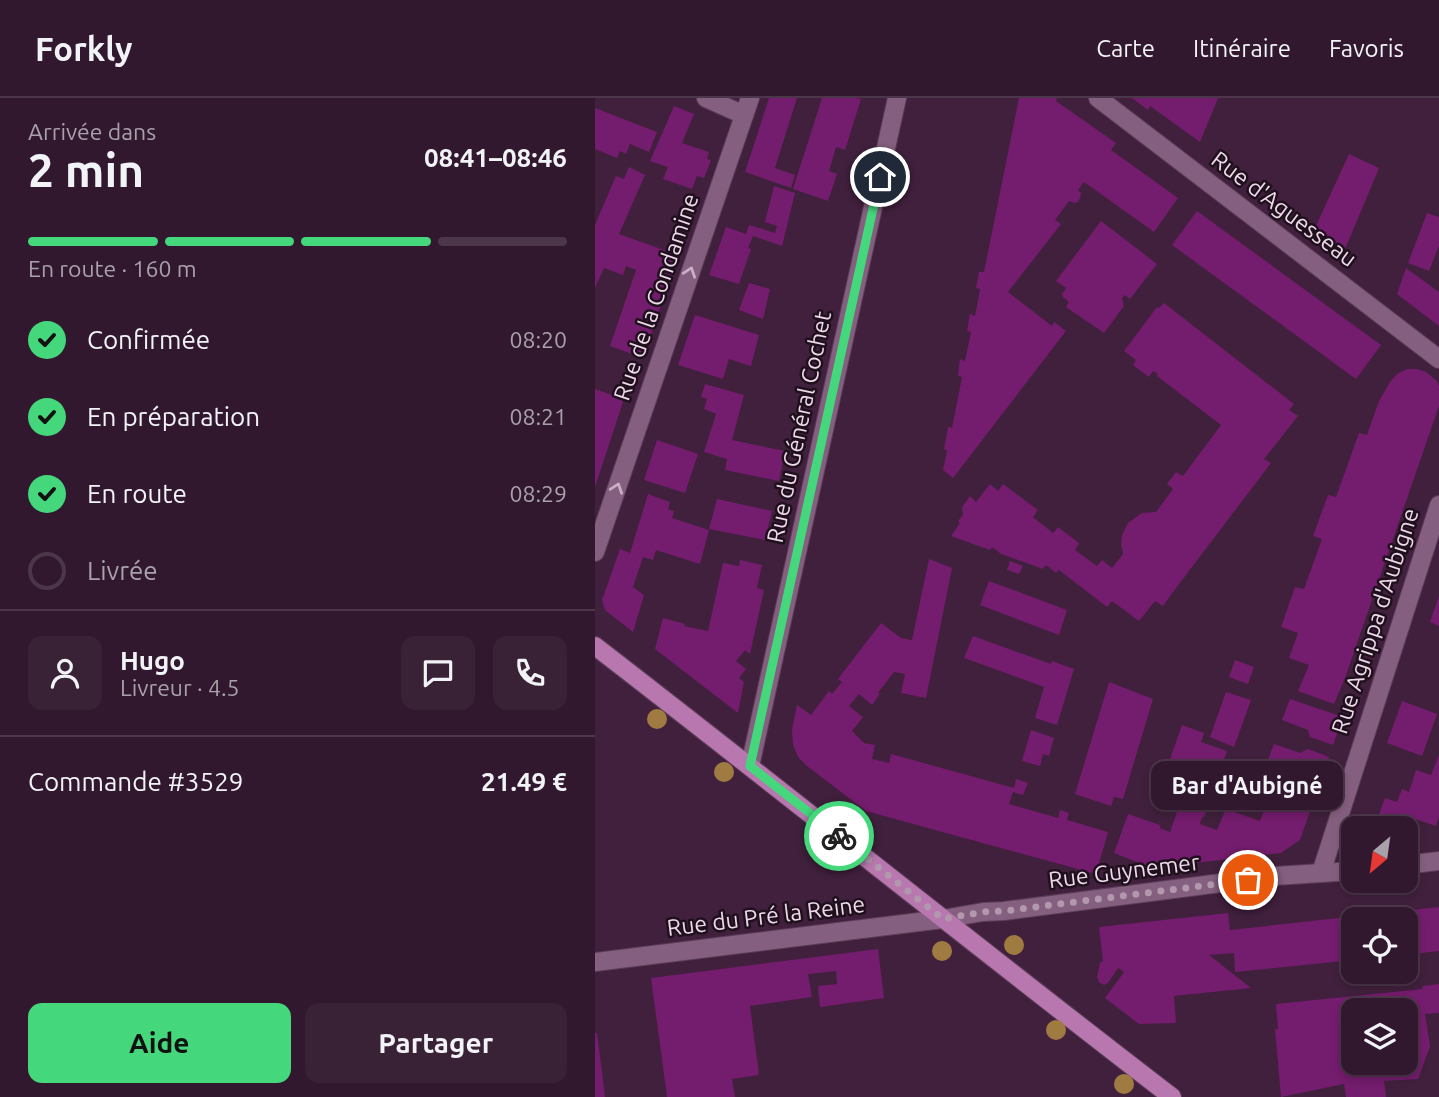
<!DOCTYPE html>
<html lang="fr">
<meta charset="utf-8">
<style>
body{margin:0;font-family:Ubuntu,sans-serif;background:#392136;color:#f1f3f6;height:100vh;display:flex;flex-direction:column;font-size:26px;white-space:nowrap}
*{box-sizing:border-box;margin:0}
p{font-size:23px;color:#a8a0aa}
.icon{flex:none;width:38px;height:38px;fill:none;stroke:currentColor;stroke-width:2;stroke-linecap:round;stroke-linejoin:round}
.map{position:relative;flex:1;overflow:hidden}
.side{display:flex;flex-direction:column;background:#31182e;width:595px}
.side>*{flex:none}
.needle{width:46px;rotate:209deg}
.fabs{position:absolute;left:746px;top:718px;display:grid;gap:14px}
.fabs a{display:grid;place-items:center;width:77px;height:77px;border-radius:14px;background:#31182e;box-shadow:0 4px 10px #0003,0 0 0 2px #4c374a;font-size:35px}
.pin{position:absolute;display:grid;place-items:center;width:60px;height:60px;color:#fff;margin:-30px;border:4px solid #fff;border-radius:50%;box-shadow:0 2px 7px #0007}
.courier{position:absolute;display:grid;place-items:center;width:70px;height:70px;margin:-35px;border:5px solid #44d77b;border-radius:50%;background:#fff;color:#222;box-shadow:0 2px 9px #0007}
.bubble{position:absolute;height:49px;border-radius:14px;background:#31182e;box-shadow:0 4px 10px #0003,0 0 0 2px #4c374a;font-size:23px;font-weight:700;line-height:49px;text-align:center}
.overview em{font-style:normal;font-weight:700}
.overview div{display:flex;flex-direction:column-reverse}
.overview{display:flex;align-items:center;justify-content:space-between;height:119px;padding:0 28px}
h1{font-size:46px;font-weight:700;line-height:52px}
.bar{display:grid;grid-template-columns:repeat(4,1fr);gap:10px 7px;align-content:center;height:84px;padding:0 28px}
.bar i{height:9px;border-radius:5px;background:#4c374a}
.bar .active{background:#44d77b}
.bar p{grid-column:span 4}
.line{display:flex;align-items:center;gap:18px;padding:0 28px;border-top:2px solid #4c374a}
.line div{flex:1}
.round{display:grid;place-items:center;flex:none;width:74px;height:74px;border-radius:14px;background:#392136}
ol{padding:0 28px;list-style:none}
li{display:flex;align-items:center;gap:21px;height:77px}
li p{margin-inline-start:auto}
li .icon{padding:7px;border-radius:50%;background:#44d77b;color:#111;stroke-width:4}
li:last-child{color:#a8a0aa}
li i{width:38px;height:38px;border:4px solid #4c374a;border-radius:50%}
.primary-button{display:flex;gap:14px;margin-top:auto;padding:14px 28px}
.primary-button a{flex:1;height:80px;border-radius:14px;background:#44d77b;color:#111;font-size:28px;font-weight:700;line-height:80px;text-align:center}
.primary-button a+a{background:#392136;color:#f1f3f6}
header{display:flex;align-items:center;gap:42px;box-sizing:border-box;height:98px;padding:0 35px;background:#31182e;border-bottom:2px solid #4c374a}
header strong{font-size:33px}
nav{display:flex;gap:38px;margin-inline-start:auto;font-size:24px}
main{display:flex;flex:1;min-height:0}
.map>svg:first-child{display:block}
</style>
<header>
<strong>Forkly</strong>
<nav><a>Carte</a><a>Itinéraire</a><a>Favoris</a></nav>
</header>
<main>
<section class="side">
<div class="overview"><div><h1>2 min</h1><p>Arrivée dans</p></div><em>08:41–08:46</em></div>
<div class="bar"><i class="active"></i><i class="active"></i><i class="active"></i><i></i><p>En route · 160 m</p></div>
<ol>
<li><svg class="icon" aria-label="check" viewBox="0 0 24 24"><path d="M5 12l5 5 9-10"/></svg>Confirmée<p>08:20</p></li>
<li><svg class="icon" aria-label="check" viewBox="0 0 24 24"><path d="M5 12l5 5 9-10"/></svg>En préparation<p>08:21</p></li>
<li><svg class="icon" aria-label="check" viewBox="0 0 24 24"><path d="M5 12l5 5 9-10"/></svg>En route<p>08:29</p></li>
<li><i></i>Livrée</li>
</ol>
<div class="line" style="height:126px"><a class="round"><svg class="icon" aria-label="person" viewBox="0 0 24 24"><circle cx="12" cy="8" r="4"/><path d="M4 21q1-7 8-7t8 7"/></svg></a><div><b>Hugo</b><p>Livreur · 4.5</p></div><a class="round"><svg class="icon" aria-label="chat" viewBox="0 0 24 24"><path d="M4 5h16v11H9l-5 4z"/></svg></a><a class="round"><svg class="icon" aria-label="phone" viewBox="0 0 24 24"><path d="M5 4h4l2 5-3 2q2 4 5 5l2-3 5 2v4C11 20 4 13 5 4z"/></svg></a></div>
<div class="line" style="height:91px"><div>Commande #3529</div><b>21.49 €</b></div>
<div class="primary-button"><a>Aide</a><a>Partager</a></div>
</section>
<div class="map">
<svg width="844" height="999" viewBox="0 0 844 999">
<rect width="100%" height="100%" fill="#41203d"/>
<g fill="#741c6d" fill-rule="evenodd">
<path d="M 174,0 L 202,0 L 180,70 L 200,77 L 196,90 L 150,74 Z"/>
<path d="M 227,0 L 261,0 L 266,1 L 250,52 L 241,49 L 234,73 L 242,76 L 233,103 L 198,91 Z"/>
<path d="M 424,0 L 462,0 L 461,3 L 521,45 L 516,52 L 583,100 L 559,134 L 489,84 L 483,92 L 486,95 L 485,100 L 483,104 L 480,105 L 474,103 L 460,122 L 466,126 L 413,194 L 457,228 L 459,224 L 471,233 L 358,380 L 348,372 L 352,353 L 349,351 L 353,329 L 357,330 L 367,279 L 363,278 L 365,261 L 370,263 L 376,234 L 372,233 L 375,216 L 380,218 L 385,191 L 381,190 L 384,174 L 389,174 Z"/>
<path d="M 537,0 L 623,0 L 605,44 L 555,8 L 553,12 Z"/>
<path d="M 79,8 L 99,16 L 87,45 L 114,54 L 112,61 L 116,62 L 109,80 L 102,78 L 97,91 L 68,81 L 73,69 L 55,63 Z"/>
<path d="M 0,10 L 62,34 L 54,54 L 35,46 L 31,56 L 25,53 L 22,60 L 0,51 Z"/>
<path d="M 754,56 L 784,70 L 748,156 L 720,130 Z"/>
<path d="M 34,69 L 50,77 L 24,136 L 83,157 L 48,260 L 15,248 L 41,172 L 31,168 L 28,177 L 9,170 L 0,190 L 0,127 L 21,78 L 29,81 Z"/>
<path d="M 179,88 L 200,95 L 187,148 L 158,138 L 153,150 L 156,151 L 144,186 L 114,177 L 131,129 L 151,136 L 154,127 L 180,135 L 182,128 L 170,124 Z"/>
<path d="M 602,113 L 786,247 L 761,281 L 577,147 Z"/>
<path d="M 832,115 L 844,119 L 844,148 L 834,173 L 813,165 Z"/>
<path d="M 506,123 L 562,166 L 535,201 L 530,197 L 527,200 L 529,208 L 509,235 L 471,209 L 474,204 L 468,199 L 467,196 L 471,190 L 461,183 Z"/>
<path d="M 811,170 L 844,194 L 844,228 L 802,196 Z"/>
<path d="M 154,185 L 175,191 L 168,221 L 144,212 Z"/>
<path d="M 569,205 L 699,306 L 694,312 L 703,318 L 669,361 L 676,365 L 578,494 L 568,508 L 560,503 L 544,523 L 517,503 L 512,509 L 464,472 L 461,475 L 451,467 L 448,471 L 406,456 L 397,449 L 395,452 L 356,438 L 365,425 L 363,423 L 368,417 L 367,409 L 375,398 L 381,404 L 395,386 L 403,393 L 408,386 L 443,412 L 438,419 L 458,435 L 463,429 L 484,445 L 480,452 L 502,468 L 507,462 L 517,470 L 528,456 L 526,446 L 527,437 L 533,425 L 547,415 L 561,414 L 578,391 L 572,386 L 581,374 L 588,378 L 626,327 L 562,278 L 563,276 L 558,273 L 554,279 L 538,267 L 541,262 L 529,253 L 562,209 L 564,210 Z"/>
<path d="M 100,217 L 164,237 L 156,268 L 134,261 L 128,281 L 83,267 Z"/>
<path d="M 812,271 L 822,271 L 831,274 L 842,283 L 844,288 L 844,308 L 750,580 L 739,606 L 703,593 L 714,567 L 694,560 L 703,535 L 686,529 L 700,489 L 709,491 L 727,441 L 718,438 L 733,397 L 741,399 L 764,335 L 772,337 L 784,303 L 795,284 L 802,276 Z"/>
<path d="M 110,286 L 149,297 L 137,342 L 190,353 L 184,383 L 130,372 L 132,361 L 109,354 L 121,316 L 109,311 L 112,301 L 106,299 Z"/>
<path d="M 0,291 L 29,301 L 0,389 Z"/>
<path d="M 62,342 L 103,356 L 90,395 L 49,382 Z"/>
<path d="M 53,396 L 75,404 L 73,411 L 79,413 L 77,420 L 114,432 L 105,466 L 61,452 L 58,462 L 48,459 L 38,489 L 49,497 L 38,534 L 10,512 L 7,502 L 25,451 L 35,455 Z"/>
<path d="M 122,401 L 177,413 L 170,442 L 114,431 Z"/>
<path d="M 334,461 L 357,470 L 331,600 L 306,595 L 310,576 L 299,574 L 283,595 L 285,596 L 277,607 L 264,596 L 254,608 L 268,619 L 257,633 L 269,645 L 280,647 L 277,661 L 294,665 L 296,656 L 419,690 L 421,681 L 433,685 L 428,697 L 418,694 L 414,706 L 463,720 L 465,712 L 474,715 L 472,722 L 513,734 L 501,776 L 271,713 L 212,668 L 203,659 L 198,647 L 197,631 L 202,607 L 216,617 L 234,593 L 237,596 L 247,584 L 243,581 L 286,525 L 306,540 L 317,542 Z"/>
<path d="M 145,462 L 167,467 L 162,490 L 169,492 L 155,556 L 150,552 L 141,563 L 151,571 L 144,580 L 149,584 L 143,615 L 60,551 L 68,520 L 90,526 L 89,528 L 113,533 L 128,465 L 144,468 Z"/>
<path d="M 415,463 L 428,468 L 424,476 L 412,472 Z"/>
<path d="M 394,483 L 472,512 L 464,537 L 385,507 Z"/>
<path d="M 844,498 L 844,528 L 835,524 Z"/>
<path d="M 378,538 L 456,566 L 457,563 L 479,571 L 462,627 L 440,620 L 449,589 L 369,560 Z"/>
<path d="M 640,562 L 659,569 L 653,586 L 634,579 Z"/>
<path d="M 514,584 L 558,601 L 528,701 L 519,699 L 516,708 L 480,696 Z"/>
<path d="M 631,594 L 656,602 L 639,649 L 615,639 Z"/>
<path d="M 695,601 L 748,619 L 738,647 L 715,639 L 713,632 L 687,622 Z"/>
<path d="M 807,603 L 842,616 L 827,658 L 792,645 Z"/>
<path d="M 587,627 L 609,635 L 606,644 L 632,653 L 609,719 L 607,719 L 605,726 L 622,732 L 631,711 L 665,723 L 678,689 L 690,694 L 697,675 L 681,670 L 676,683 L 666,680 L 679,646 L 705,655 L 713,651 L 734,659 L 705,742 L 686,755 L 557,770 L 519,755 L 533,716 L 565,727 L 565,730 L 575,734 L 583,711 L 560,704 Z"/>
<path d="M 436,632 L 459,640 L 454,658 L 448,656 L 445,668 L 427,663 Z"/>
<path d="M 844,657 L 844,719 L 841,728 L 820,721 L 811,747 L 810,730 L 779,730 L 790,700 L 802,704 L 807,691 L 814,694 L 821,672 L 836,677 Z"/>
<path d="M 844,809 L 844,853 L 810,857 L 810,821 L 758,821 L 758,862 L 640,874 L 639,855 L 614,857 L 656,890 L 579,898 L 581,925 L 544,926 L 510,900 L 529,874 L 523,870 L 513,885 L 509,887 L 504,884 L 502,879 L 505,865 L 508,863 L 504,829 L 633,815 L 635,832 Z"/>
<path d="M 283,851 L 289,900 L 225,909 L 223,888 L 242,886 L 241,873 L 213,876 L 217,899 L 155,908 L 164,977 L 137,981 L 140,999 L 72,999 L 56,880 Z"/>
<path d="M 844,886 L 844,915 L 830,916 L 835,948 L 823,981 L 789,983 L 791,999 L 751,999 L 749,986 L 686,999 L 680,931 L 683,931 L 681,906 L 828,891 L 827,888 ZM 758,912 L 810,912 L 810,964 L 758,964 Z"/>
<path d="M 0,935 L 2,935 L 10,999 L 0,999 Z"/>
</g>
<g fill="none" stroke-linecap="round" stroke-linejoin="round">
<g stroke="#5b3d57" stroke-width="20">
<g id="street">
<path d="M 111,0 L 149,17"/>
<path d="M 503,0 L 844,261"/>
<path d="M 0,454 L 155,0"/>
<path d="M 155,668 L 302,0"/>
<path d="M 726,775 L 844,407"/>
</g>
</g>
<g stroke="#5b3d57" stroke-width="20">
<g id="secondary">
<path d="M 810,767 L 844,763"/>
<path d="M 0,864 L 348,821 L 388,814 L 409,813 L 680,778 L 758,773"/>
</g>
</g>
<g stroke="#5b3d57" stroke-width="20">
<path id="primary" d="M 0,548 C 193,697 383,850 577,999"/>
</g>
<use href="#street" stroke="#855f7f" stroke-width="18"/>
<use href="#secondary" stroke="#855f7f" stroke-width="18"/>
<use href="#primary" stroke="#b878af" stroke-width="18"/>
</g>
<g fill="#9f7b42">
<circle cx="62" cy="621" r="10"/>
<circle cx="129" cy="674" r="10"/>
<circle cx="419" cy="847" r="10"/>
<circle cx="347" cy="853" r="10"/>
<circle cx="461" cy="932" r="10"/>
<circle cx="529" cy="986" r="10"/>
</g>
<defs><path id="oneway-chevron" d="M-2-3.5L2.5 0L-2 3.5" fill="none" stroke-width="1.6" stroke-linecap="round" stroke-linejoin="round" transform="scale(1.75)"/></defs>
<g stroke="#c9aec5">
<use href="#oneway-chevron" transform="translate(95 174) rotate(-71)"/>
<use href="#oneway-chevron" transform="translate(22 390) rotate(-71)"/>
</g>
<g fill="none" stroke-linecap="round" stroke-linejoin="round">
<path stroke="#b198ad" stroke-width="7" stroke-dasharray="0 12.6" d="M 244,738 L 348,821 L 388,814 L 409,813 L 653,782"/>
<path stroke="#44d77b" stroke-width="9" d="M 244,738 L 155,668 L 285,79"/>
</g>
<g text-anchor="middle" stroke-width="5" stroke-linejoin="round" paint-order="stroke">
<g font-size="23" fill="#eed8ea" stroke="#1f101d">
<text transform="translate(689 111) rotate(37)" y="8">Rue d'Aguesseau</text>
<text transform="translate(61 199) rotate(-71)" y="8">Rue de la Condamine</text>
<text transform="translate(204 329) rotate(-78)" y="8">Rue du Général Cochet</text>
<text transform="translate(780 523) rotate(-72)" y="8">Rue Agrippa d'Aubigne</text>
<text transform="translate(529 773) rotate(-7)" y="8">Rue Guynemer</text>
<text transform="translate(171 818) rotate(-7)" y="8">Rue du Pré la Reine</text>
</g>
</g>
</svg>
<div class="fabs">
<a><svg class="needle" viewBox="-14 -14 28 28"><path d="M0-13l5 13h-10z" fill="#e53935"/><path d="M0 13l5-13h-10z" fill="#a8a0aa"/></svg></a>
<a><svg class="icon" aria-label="locate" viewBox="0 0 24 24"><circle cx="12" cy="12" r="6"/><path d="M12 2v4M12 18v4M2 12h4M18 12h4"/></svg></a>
<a><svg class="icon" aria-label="layers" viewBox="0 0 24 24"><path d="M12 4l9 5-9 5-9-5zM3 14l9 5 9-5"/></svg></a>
</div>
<div class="pin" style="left:653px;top:782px;background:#ea580c"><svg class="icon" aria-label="bag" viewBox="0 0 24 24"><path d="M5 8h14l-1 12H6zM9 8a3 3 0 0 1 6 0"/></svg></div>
<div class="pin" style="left:285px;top:79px;background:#1f2937"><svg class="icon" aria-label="home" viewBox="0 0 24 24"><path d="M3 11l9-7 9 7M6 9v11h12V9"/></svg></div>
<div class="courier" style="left:244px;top:738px"><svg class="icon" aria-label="bike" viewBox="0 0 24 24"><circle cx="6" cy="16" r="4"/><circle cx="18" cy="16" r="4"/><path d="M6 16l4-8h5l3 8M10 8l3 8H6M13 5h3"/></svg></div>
<div class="bubble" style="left:556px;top:663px;width:192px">Bar d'Aubigné</div>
</div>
</main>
